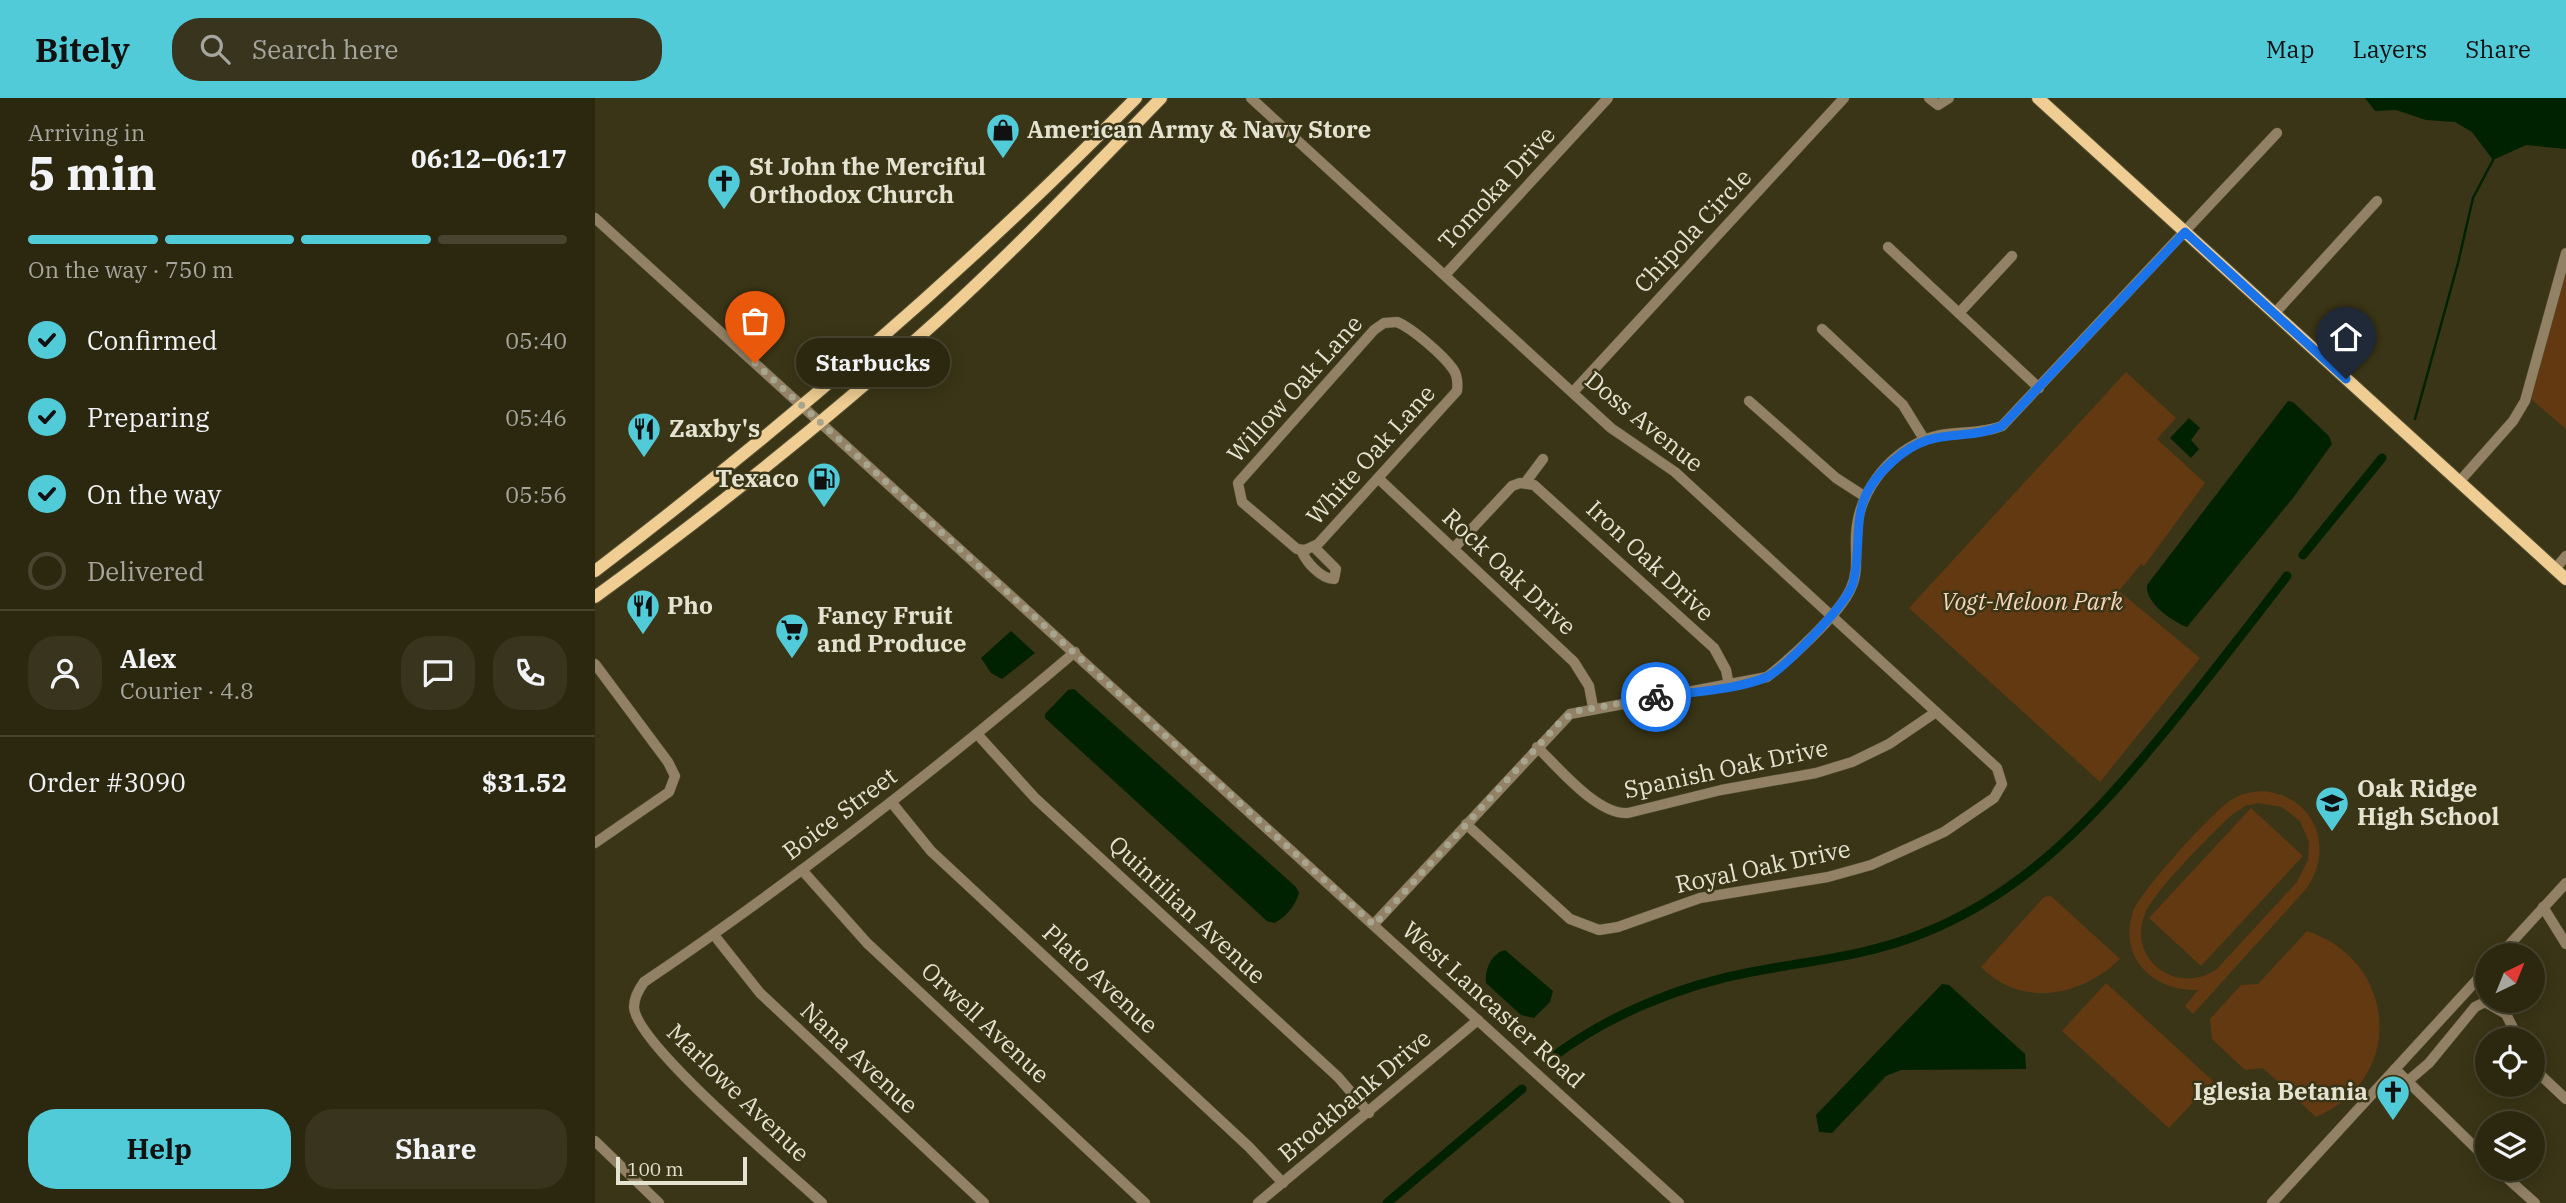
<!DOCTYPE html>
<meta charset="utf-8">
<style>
body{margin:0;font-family:"IBM Plex Serif",serif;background:#38341e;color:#f1f3f6;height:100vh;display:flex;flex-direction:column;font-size:26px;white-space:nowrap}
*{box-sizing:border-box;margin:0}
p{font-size:23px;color:#a6a69f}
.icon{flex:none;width:38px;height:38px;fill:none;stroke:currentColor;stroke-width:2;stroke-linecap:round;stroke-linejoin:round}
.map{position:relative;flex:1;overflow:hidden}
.panel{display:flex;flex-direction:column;background:#2c2810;width:595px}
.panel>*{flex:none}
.needle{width:46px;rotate:43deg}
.tools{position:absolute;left:1880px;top:845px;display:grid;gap:14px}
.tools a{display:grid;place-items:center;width:70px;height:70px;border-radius:50%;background:#2c2810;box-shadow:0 4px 18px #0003,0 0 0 2px #484430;font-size:35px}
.scale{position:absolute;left:21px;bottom:18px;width:131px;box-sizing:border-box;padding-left:7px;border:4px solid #e4e2d0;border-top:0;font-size:19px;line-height:24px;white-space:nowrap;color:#e4e2d0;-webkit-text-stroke:5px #3a3516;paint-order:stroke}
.pin{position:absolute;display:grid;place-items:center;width:60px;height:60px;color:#fff;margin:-72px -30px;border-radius:50% 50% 50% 0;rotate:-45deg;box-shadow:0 0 7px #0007}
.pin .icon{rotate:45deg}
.courier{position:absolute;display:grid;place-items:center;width:70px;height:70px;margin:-35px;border:5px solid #1a73e8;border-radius:50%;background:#fff;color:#222;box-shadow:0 2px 9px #0007}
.bubble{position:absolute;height:49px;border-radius:24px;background:#2c2810;box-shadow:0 4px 18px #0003,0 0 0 2px #484430;font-size:23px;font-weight:700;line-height:49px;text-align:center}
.summary em{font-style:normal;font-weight:700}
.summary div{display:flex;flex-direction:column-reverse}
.summary{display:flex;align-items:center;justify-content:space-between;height:119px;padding:0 28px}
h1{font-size:46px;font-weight:700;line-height:52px}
.bar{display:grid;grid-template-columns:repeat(4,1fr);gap:10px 7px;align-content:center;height:84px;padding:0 28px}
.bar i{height:9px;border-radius:5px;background:#484430}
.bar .active{background:#52cbd8}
.bar p{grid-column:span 4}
.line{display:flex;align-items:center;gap:18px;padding:0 28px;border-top:2px solid #484430}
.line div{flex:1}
.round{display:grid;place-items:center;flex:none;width:74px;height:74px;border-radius:28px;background:#38341e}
ol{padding:0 28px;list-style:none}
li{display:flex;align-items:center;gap:21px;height:77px}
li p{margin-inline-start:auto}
li .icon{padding:7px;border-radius:50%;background:#52cbd8;color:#111;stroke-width:4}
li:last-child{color:#a6a69f}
li i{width:38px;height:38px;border:4px solid #484430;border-radius:50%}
.button{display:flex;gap:14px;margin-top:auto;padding:14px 28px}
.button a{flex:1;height:80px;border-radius:28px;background:#52cbd8;color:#111;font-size:28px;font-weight:700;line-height:80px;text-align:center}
.button a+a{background:#38341e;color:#f1f3f6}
header{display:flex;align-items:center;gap:42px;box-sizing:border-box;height:98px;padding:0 35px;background:#52cbd8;color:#111}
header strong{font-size:33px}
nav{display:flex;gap:38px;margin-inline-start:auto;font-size:24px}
.search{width:490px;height:63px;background:#38341e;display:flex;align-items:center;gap:18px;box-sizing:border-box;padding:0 24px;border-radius:28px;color:#a6a69f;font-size:26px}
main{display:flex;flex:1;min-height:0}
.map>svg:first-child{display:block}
</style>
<header>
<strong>Bitely</strong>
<div class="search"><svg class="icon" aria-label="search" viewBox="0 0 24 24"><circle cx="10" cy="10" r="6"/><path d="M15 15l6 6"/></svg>Search here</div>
<nav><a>Map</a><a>Layers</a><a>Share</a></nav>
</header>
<main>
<section class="panel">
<div class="summary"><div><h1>5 min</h1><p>Arriving in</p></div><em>06:12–06:17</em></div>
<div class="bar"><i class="active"></i><i class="active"></i><i class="active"></i><i></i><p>On the way · 750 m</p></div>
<ol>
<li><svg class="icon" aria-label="check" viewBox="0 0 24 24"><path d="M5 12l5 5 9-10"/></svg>Confirmed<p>05:40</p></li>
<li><svg class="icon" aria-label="check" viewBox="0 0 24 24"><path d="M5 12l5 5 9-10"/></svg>Preparing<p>05:46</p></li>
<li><svg class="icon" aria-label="check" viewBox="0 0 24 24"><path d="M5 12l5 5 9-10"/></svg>On the way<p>05:56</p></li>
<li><i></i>Delivered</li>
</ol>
<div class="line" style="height:126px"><a class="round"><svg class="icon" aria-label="person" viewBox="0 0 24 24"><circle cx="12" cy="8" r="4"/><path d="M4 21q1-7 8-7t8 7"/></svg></a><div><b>Alex</b><p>Courier · 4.8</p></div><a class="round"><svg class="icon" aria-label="chat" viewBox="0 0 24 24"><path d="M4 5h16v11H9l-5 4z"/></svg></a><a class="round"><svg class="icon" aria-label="phone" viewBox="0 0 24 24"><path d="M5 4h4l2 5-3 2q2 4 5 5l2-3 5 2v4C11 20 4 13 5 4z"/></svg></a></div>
<div class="line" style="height:91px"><div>Order #3090</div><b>$31.52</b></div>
<div class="button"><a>Help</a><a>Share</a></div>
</section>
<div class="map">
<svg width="1971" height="1105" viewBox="0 0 1971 1105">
<rect width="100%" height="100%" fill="#3a3516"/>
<g fill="#633912" fill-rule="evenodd">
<path d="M 1971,171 L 1971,331 L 1936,301 Z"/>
<path d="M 1531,274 L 1581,320 L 1562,341 L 1610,385 L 1549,468 L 1546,466 L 1524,493 L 1605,560 L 1505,684 L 1314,510 Z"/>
<path d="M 1666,693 C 1719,696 1741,749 1711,791 L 1598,916 L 1590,908 L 1603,892 C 1560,894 1522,860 1538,814 C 1544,795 1617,714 1636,702 C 1645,696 1655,694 1666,693 ZM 1663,705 L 1687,709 L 1705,723 L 1714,744 L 1713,762 L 1702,784 L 1621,872 C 1606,881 1588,884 1571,875 C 1549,864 1540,838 1550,816 C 1559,793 1614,739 1634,719 L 1650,708 Z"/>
<path d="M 1656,710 L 1708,758 L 1606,868 L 1554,820 Z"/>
<path d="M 1456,798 L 1525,861 C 1486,898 1428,911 1386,869 L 1449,799 Z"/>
<path d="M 1712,833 C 1803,863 1811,981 1721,1019 L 1668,970 L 1650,972 L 1617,941 L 1615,921 L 1646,887 L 1663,886 Z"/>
<path d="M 1511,885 L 1618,983 L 1574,1030 L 1467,933 Z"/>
</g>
<g fill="#020">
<path d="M 1770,0 L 1971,0 L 1971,51 L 1931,47 L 1898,62 L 1877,34 L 1860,24 L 1831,22 L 1801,12 L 1780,13 Z"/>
<path d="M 1693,303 L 1698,304 L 1734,338 L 1737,346 L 1698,400 L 1592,529 C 1577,523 1550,505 1552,487 Z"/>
<path d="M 1594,320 L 1605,330 L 1596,342 L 1604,351 L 1596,360 L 1575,340 Z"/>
<path d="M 416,533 L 440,555 L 407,581 L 396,575 L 386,560 Z"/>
<path d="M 479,591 L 701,789 L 704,795 C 701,807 690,820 679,825 L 672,823 L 450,620 L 450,616 L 473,592 Z"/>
<path d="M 910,852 L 958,893 L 955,904 L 939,920 L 926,917 L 891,885 C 889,872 897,855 910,852 Z"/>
<path d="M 1347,886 L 1354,887 L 1430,956 L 1431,971 L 1306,972 L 1291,978 L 1237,1035 L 1224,1034 L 1221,1017 Z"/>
</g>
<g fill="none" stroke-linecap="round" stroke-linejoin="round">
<path stroke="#020" stroke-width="2.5" d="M 1820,321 L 1863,165 L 1878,100 L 1898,62"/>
<g stroke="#020" stroke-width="9">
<path d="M 1708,457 L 1787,360"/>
<path d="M 954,962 C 1010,918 1086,887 1156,874 C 1213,863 1272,858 1326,836 C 1431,795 1501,717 1571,632 C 1612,582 1652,530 1692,478"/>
<path d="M 792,1105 L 927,991"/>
</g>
<g stroke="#555134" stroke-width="11">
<g id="minor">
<path d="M 656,0 L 1016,330 L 1080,374 L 1402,670 L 1407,686 L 1399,700 L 1349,734 L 1276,767 L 1233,779 L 1105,800 L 1023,829 L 1004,832 L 975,821 L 871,726"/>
<path d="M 1334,0 L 1343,7 L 1354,0"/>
<path d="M 0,120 L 1084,1105"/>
<path d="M 1293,149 L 1444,290"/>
<path d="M 850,177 L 1013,0"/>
<path d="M 1364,215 L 1417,158"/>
<path d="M 1680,215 L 1782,103"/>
<path d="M 802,224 C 817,230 848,257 858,271 C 863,278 863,285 862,293 L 723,446 L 710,452 L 702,451 L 647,404 L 643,385 L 779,232 L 789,225 Z"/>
<path d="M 1227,231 L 1308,307 L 1329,341"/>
<path d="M 978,294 L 1249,0"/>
<path d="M 1154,303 L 1241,380 L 1269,398"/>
<path d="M 784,381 L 979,564 L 994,588 L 998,609"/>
<path d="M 1864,384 L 1918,323 L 1930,303 L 1971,155"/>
<path d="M 930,385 L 948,361"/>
<path d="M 859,450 L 917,388 L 925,385 L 939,387 L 1119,550 L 1131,572 L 1134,587"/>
<path d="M 706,452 C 711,464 726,481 739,481 L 741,471 L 719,449"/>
<path d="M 1960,471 L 1971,458"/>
<path d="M 0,566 L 73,664 L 80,678 L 74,694 L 0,745"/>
<path d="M 383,637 L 440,700 L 743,979 L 774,1015"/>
<path d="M 942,649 C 964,670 1002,717 1033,715 L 1126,692 L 1221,675 L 1257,664 L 1294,646 L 1341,614"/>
<path d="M 297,705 L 336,753 L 654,1049 L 688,1085"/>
<path d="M 207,772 L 272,845 L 550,1105"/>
<path d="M 1948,809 L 1971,846"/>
<path d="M 779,826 L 975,616 L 1172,579 C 1195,561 1245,516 1256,490 C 1264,473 1260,455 1261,437 C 1263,396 1291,358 1329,342 C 1354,331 1382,338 1407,328 L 1682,35"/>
<path d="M 119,837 L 165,895 L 389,1105"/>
<path d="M 1904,858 L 1971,785"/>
<path d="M 1937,969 L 1971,1001"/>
<path d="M 1800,971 L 1892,1061"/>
<path d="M 1813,983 L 1834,965 L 1880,909 L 1890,904 L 1911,916 L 1924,942"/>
<path d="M 0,1043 L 64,1105"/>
<path d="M 1902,1071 L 1940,1105"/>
<path d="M 227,1105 C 194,1074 40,946 39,909 C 39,900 44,891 49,884 C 199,783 342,671 480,554"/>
<path d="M 663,1105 L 883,922"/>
<path d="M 1677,1105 L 1892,871"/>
</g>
</g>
<g stroke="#555134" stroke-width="14">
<g id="major">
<path d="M 1443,0 L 1971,481"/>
<path d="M 0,473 C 190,328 373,171 541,0"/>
<path d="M 0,499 C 119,412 234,321 343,222 C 421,151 493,75 566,0"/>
</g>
</g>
<use href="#minor" stroke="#928165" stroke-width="10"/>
<use href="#major" stroke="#efcd93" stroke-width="12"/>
</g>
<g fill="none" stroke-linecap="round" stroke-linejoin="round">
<path stroke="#a8a58f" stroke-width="7" stroke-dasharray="0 12.6" d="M 160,265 L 779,827 L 967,622 L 982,613 L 1061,599"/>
<path stroke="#1a73e8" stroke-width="9" d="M 1061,599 C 1094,594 1142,592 1172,579 C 1190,570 1248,509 1256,490 C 1259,485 1260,476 1261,469 C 1266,422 1257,399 1298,363 C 1339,326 1366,345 1407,328 L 1590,134 L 1751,281"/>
</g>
<defs>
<g id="shop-pin" transform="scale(1.75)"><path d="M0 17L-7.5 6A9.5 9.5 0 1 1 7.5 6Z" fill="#52cbd8" stroke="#3a3516"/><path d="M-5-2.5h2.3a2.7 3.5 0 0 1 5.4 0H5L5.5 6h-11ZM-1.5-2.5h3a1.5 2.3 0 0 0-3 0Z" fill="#111"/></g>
<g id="church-pin" transform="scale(1.75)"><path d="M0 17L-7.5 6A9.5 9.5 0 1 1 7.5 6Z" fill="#52cbd8" stroke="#3a3516"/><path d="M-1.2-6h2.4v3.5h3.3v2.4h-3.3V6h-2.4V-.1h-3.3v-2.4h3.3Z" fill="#111"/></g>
<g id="restaurant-pin" transform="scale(1.75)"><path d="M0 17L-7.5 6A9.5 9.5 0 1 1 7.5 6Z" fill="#52cbd8" stroke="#3a3516"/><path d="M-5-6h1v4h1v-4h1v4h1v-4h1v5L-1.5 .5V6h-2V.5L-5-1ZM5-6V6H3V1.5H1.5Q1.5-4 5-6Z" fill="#111"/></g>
<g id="fuel-pin" transform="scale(1.75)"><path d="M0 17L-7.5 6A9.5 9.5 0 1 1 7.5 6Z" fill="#52cbd8" stroke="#3a3516"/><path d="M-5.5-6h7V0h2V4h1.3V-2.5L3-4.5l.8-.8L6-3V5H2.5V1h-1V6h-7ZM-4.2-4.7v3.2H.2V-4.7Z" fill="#111"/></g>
<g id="supermarket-pin" transform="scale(1.75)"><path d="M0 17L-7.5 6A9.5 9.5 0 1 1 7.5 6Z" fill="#52cbd8" stroke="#3a3516"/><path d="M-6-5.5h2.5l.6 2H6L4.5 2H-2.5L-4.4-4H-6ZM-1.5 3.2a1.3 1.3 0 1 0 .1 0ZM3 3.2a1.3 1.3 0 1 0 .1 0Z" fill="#111"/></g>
<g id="school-pin" transform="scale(1.75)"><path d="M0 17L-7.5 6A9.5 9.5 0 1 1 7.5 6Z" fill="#52cbd8" stroke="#3a3516"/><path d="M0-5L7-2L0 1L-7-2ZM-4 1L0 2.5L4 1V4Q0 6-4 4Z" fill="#111"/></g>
</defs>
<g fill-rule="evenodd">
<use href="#shop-pin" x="408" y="32"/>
<use href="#church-pin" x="129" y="83"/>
<use href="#restaurant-pin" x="49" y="331"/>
<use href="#fuel-pin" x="229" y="381"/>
<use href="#restaurant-pin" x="48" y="508"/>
<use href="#supermarket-pin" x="197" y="532"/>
<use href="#school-pin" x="1737" y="705"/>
<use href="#church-pin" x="1798" y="994"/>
</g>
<g text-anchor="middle" stroke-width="5" stroke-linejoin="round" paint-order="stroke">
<g font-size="24" font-weight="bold" fill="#e4e2d0" stroke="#3a3516" text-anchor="start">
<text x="432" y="40">American Army &amp; Navy Store</text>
<text x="154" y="77">St John the Merciful<tspan x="154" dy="28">Orthodox Church</tspan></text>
<text x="74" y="339">Zaxby's</text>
<text x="204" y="389" text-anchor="end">Texaco</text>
<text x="72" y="516">Pho</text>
<text x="222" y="526">Fancy Fruit<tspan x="222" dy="28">and Produce</tspan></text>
<text x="1762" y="699">Oak Ridge<tspan x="1762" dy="28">High School</tspan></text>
<text x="1773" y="1002" text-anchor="end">Iglesia Betania</text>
</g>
<g font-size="24" fill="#e4e2d0" stroke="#3a3516">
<text transform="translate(902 90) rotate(-47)" y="8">Tomoka Drive</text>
<text transform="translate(1098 133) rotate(-47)" y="8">Chipola Circle</text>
<text transform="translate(700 291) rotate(-48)" y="8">Willow Oak Lane</text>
<text transform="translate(1049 324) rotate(39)" y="8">Doss Avenue</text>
<text transform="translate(776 357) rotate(-48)" y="8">White Oak Lane</text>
<text transform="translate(1055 463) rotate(43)" y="8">Iron Oak Drive</text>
<text transform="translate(914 474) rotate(43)" y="8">Rock Oak Drive</text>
<text transform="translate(1131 671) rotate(-12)" y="8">Spanish Oak Drive</text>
<text transform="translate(245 716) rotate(-37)" y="8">Boice Street</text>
<text transform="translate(1168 769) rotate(-12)" y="8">Royal Oak Drive</text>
<text transform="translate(592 812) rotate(43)" y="8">Quintilian Avenue</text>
<text transform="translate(505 881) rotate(43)" y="8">Plato Avenue</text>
<text transform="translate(898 907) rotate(42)" y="8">West Lancaster Road</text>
<text transform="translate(390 925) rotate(43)" y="8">Orwell Avenue</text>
<text transform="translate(264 960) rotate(43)" y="8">Nana Avenue</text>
<text transform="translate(143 995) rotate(44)" y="8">Marlowe Avenue</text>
<text transform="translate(760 998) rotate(-40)" y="8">Brockbank Drive</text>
</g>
<g font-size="24" font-style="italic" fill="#f6d4ba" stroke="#3a3516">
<text x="1437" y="512">Vogt-Meloon Park</text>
</g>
</g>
</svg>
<div class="tools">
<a><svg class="needle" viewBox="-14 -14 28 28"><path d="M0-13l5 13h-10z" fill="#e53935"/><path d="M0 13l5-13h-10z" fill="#a6a69f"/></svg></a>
<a><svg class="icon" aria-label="locate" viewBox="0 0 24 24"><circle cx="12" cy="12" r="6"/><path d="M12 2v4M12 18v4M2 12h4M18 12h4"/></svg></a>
<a><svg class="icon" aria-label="layers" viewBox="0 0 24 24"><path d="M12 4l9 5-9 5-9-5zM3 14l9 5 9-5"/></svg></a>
</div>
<div class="scale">100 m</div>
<div class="pin" style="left:160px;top:265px;background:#ea580c"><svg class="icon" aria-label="bag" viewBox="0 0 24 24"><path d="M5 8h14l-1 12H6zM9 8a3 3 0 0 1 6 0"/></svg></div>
<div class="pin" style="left:1751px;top:281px;background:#1f2937"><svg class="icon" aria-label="home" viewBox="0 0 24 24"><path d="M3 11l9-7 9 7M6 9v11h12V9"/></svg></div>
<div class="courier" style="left:1061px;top:599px"><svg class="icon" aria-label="bike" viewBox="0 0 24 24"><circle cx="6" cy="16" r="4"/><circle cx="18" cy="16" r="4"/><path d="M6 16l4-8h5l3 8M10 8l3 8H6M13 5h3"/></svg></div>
<div class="bubble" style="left:201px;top:240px;width:154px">Starbucks</div>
</div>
</main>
